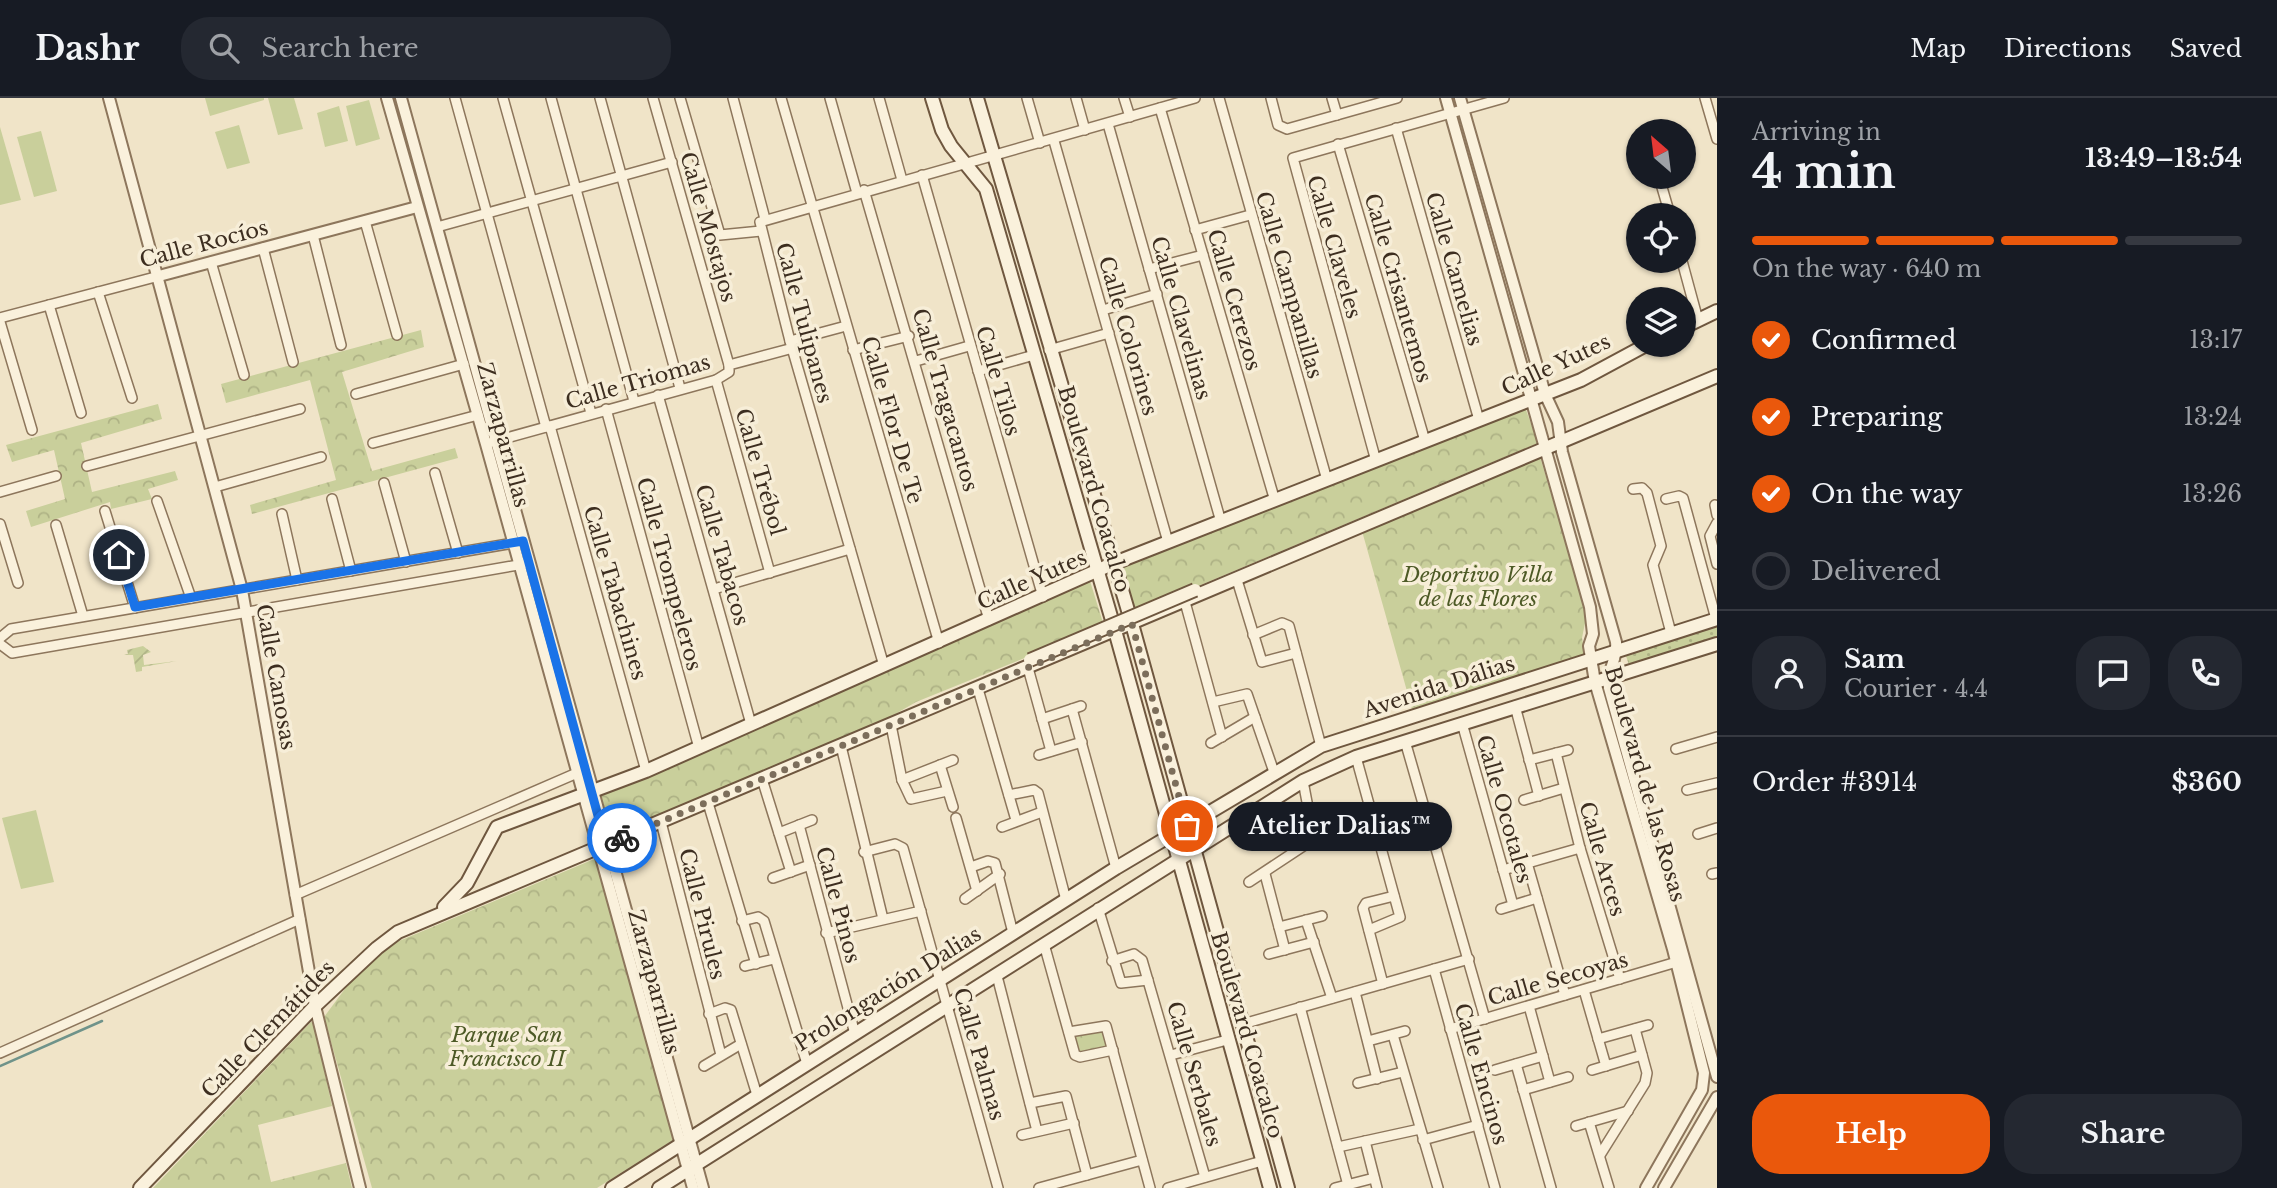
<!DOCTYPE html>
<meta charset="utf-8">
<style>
body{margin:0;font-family:"Libre Baskerville",serif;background:#242831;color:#f1f3f6;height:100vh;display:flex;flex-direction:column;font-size:26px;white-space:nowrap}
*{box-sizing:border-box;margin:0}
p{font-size:23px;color:#9ea1a6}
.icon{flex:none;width:38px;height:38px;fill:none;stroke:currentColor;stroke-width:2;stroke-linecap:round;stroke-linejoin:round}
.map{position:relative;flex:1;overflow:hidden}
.side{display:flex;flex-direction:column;background:#171b24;width:560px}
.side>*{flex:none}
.needle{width:46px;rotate:332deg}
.buttons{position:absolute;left:1626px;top:21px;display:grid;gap:14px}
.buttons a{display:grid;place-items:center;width:70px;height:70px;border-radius:50%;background:#171b24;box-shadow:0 2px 5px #0004;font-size:35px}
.pin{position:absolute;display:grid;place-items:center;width:60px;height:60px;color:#fff;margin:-30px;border:4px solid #fff;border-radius:50%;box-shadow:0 2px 7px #0007}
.courier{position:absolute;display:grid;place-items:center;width:70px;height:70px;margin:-35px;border:5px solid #1a73e8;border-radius:50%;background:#fff;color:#222;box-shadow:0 2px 9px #0007}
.bubble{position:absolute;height:49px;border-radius:24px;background:#171b24;box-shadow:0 2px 5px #0004;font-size:23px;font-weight:700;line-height:49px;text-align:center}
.head em{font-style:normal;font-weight:700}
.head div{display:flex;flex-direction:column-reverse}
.head{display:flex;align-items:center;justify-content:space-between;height:119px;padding:0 35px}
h1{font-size:46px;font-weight:700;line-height:52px}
.bar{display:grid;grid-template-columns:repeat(4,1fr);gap:10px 7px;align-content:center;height:84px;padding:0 35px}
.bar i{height:9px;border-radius:5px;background:#363941}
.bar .on{background:#ea580c}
.bar p{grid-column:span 4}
.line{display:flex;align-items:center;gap:18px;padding:0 35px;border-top:2px solid #363941}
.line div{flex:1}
.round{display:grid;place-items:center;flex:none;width:74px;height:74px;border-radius:28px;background:#242831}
ol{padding:0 35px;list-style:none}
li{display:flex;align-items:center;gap:21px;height:77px}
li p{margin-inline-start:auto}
li .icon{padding:7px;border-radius:50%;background:#ea580c;color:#fff;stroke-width:4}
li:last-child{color:#9ea1a6}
li i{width:38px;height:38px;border:4px solid #363941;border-radius:50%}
.cta{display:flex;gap:14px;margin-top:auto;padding:14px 35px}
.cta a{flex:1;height:80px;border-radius:28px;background:#ea580c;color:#fff;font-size:28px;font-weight:700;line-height:80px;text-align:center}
.cta a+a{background:#242831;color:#f1f3f6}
header{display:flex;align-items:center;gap:42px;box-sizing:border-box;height:98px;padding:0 35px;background:#171b24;border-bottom:2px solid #363941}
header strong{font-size:33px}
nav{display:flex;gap:38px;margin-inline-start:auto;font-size:24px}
.search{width:490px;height:63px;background:#242831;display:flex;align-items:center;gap:18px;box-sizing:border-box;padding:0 24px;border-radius:28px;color:#9ea1a6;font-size:26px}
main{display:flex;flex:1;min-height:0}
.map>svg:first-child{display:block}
</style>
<header>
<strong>Dashr</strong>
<div class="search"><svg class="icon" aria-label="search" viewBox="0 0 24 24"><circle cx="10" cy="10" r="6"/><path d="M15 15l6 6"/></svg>Search here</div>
<nav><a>Map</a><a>Directions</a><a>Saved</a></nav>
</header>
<main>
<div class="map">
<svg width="1717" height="1090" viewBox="0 0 1717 1090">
<defs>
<pattern id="grass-dots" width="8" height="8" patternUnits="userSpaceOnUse" patternTransform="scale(1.75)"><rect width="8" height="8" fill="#c9cf9b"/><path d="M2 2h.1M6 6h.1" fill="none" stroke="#aeb285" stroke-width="1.8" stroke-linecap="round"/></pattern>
<pattern id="forest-crowns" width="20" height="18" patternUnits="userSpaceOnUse" patternTransform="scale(1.75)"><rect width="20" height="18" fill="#c9cf9b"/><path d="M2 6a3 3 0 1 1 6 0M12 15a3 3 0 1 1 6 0" fill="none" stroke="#aeb285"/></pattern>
<pattern id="garden-furrows" width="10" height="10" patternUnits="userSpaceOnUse" patternTransform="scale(1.75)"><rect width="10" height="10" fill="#c9cf9b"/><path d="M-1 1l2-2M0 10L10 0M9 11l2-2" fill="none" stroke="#aeb285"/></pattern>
</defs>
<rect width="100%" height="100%" fill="#f0e4c8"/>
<path fill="url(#grass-dots)" d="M 1717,525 L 1717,539 L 1629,567 L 1625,555 Z"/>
<g fill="url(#forest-crowns)">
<path d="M 421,232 L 424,249 L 342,274 L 372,373 L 455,350 L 458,360 L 252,416 L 250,407 L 336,382 L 310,282 L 226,305 L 221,286 Z"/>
<path d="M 158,306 L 162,321 L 81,345 L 92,394 L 175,373 L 178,382 L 148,391 L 152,401 L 111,411 L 110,404 L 31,429 L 26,413 L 65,401 L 54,352 L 12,364 L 6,347 Z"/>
<path d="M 1525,309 L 1538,345 L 1134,515 L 1119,468 Z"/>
<path d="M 1540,359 L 1587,515 L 1582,540 L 1585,556 L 1412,611 L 1362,433 Z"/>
<path d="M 1090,483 L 1104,528 L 916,604 L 878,626 L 613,737 L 601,698 Z"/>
<path d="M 599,759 L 681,1037 L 597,1090 L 372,1090 L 324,919 L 359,872 L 399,843 Z"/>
<path d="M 311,924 L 314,925 L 332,1008 L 258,1027 L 271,1084 L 346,1065 L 352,1090 L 153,1090 Z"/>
<path d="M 1104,929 L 1110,951 L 1077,957 L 1070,936 Z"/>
</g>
<path fill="url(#garden-furrows)" d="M 143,548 L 151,554 L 143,557 L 144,567 L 177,563 L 142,569 L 142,573 L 136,574 L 133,557 L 124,557 L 128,556 L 127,552 Z"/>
<g fill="#c9cf9b">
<path d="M 205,0 L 264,0 L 264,2 L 210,18 Z"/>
<path d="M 268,0 L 294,0 L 303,31 L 278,37 Z"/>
<path d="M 369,2 L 380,41 L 356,48 L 346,8 Z"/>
<path d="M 339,8 L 348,43 L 325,49 L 317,15 Z"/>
<path d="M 239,27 L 250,65 L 227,71 L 215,34 Z"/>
<path d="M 0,29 L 21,102 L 0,107 Z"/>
<path d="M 41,33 L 57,93 L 34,99 L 17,39 Z"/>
<path d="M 36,712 L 54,784 L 21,791 L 2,720 Z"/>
</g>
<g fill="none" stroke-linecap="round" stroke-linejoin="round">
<path stroke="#6f938a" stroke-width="2.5" d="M 0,968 L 102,923"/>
<g stroke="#8d765c" stroke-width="12">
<g id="minor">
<path d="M 455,0 L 546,329"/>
<path d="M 503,0 L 591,315"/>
<path d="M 551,0 L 634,303"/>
<path d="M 600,0 L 680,290"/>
<path d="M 653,0 L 729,267"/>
<path d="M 680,0 L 720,137 L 761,133"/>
<path d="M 733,0 L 765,121"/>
<path d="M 781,0 L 939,545"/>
<path d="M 830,0 L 857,95"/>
<path d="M 879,0 L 902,82"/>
<path d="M 1027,0 L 1040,45"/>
<path d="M 1076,0 L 1085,32"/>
<path d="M 1124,0 L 1130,19"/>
<path d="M 1219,0 L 1327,382"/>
<path d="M 1271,0 L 1278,27 L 1287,31 L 1397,0"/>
<path d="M 1332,0 L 1337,17"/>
<path d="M 1705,0 L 1717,41"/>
<path d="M 1160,10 L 1275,403"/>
<path d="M 1108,26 L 1221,424"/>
<path d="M 1396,30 L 1479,322"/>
<path d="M 1054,43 L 1168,444"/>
<path d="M 1338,46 L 1425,343"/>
<path d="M 922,77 L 1043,499"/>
<path d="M 1659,79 L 1670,117"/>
<path d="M 864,92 L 989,522"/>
<path d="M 365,123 L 397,237"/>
<path d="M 437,129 L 672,64"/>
<path d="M 1195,132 L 1250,117"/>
<path d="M 313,137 L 341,247"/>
<path d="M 263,150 L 293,264"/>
<path d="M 1682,163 L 1698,222"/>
<path d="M 211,164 L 244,277"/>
<path d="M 1149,171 L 1203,157"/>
<path d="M 98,194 L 132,300"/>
<path d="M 49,207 L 81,315"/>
<path d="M 1103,212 L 1157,196"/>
<path d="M 0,220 L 159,178"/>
<path d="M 0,224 L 32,332"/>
<path d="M 790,243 L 846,228"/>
<path d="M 853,252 L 909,238"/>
<path d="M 1049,252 L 1109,235"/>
<path d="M 916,263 L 969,248"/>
<path d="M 978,273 L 1034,257"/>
<path d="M 716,282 L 770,475"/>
<path d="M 356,296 L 464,266"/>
<path d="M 658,297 L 751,626"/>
<path d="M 606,311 L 699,650"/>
<path d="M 550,328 L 646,673"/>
<path d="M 492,344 L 716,282 L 729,274 L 729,267 L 793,250"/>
<path d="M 373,345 L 478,317"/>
<path d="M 1376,363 L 1293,60 L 1504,0"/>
<path d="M 87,368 L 300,311"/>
<path d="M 435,375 L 458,455"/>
<path d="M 384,385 L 406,464"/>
<path d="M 215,389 L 321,359"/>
<path d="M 1633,391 L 1642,390 L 1647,395 L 1661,448 L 1653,467 L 1671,535"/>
<path d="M 0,394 L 56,378"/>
<path d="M 332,401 L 351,473"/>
<path d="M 1666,401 L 1679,398 L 1683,400 L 1716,521"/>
<path d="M 157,403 L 191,500"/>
<path d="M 1715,407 L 1717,417"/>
<path d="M 105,413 L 135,510"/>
<path d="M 282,416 L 297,482"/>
<path d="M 1717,425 L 1710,438 L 1717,466"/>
<path d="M 0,426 L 18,485"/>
<path d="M 56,427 L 83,518"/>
<path d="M 1237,482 L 1262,564 L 1296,555"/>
<path d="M 714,491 L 850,451"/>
<path d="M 1185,504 L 1222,639"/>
<path d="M 1253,537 L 1282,525 L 1289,528 L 1321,648"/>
<path d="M 0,540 L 11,531 L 519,444"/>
<path d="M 0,546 L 12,555 L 524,466"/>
<path d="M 884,568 L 790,243 L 760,124 L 1195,0"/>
<path d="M 1028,570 L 1051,653"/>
<path d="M 978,591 L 1016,722"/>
<path d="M 1213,604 L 1247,596 L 1274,674"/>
<path d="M 1515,608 L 1539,698"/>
<path d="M 1072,611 L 1116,770"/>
<path d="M 1042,621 L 1081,608"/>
<path d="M 1462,625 L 1513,807"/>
<path d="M 891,627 L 902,682 L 911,701 L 947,693"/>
<path d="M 1405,643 L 1485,921"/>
<path d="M 1211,645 L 1255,619"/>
<path d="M 841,648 L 883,821"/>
<path d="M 1676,651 L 1717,639"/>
<path d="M 1556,655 L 1580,750 L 1620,881"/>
<path d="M 1039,657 L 1082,644"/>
<path d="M 1356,659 L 1400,819 L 1369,832"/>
<path d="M 1529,662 L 1568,652"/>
<path d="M 940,667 L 953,709"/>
<path d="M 762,681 L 791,774"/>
<path d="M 902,682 L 953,662"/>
<path d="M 1687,692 L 1717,685"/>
<path d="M 1009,697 L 1034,692 L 1038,695 L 1066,802"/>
<path d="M 1524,702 L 1564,690"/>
<path d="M 708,705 L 756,866"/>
<path d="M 956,720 L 977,793"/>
<path d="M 661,724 L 721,957"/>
<path d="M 799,727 L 855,936"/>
<path d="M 1002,729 L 1042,714"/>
<path d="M 779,735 L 812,722"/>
<path d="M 1698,736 L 1717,730"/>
<path d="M 864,754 L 895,746 L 903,750 L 998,1090"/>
<path d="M 1527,765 L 1565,897"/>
<path d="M 971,769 L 988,763 L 995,765 L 1013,835"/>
<path d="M 1503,772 L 1580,750"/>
<path d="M 1265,776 L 1285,852"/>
<path d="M 1712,776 L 1717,775"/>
<path d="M 773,780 L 810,767"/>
<path d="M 1249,784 L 1314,741 L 1303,683"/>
<path d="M 295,797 L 577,675"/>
<path d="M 965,801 L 1000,776"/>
<path d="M 1098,810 L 1121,885 L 1148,882"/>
<path d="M 1501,811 L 1537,800"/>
<path d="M 1306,822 L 1332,900"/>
<path d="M 742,823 L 758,819 L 764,823 L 807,966"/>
<path d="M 1279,829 L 1322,818"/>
<path d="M 826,835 L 921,813"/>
<path d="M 1044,846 L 1075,957 L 1080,959 L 1113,952"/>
<path d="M 1269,856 L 1314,844"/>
<path d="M 1112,863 L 1134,856 L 1142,862 L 1205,1079"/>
<path d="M 745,868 L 774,861"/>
<path d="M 1434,871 L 1495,1090"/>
<path d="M 997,878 L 1037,1033"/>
<path d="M 1383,886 L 1363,810 L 1366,805 L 1394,798"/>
<path d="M 1584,892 L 1606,968"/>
<path d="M 1355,894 L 1377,981"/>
<path d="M 1529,908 L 1550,984"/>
<path d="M 1300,909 L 1348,1087"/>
<path d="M 709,916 L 725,910 L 731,912 L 757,997"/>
<path d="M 1243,926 L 1469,861"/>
<path d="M 1450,931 L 1680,863"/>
<path d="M 1069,934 L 1106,928 L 1150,1090"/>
<path d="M 1393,937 L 1438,1090"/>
<path d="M 1598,941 L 1648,927"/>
<path d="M 1368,943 L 1405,933"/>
<path d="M 0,955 L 300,821"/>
<path d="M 1171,957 L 1227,942"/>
<path d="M 1516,966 L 1551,1090"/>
<path d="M 704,968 L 741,946"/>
<path d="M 1495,972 L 1543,958"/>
<path d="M 1592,972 L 1642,957"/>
<path d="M 1358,985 L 1403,974"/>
<path d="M 1523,992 L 1568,979"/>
<path d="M 1030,1005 L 1066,998 L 1087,1077"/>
<path d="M 1589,1024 L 1609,1090"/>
<path d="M 1576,1028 L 1628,1013"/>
<path d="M 1022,1037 L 1074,1025"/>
<path d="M 1423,1042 L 1478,1027"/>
<path d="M 1365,1043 L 1377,1090"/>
<path d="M 1338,1049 L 1420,1031"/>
<path d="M 1600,1057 L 1645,985 L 1647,975 L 1635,931"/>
<path d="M 1039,1090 L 1142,1062"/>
<path d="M 1168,1090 L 1262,1063"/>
<path d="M 1335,1090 L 1374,1080"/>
</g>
</g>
<g stroke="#8d765c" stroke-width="14">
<g id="tertiary">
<path d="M 109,0 L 242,492 L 315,908 L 360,1090"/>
<path d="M 387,0 L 486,346 L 693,1090"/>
<path d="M 401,0 L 703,1090"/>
<path d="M 1446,0 L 1590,509 L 1593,536 L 1589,548 L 1595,584 L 1673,851 L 1704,975 L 1702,992 L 1646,1090"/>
<path d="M 1460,0 L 1545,296 L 1558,324 L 1562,354 L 1616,544 C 1618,561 1606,574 1609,590 L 1717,979"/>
<path d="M 159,178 L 417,109"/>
<path d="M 1664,1090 L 1717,999"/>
</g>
</g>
<g stroke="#6f573f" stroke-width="16">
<g id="secondary">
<path d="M 932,0 L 942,32 L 951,48 L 986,91 L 1114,529 L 1270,1090"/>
<path d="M 977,0 L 1132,526 L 1288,1090"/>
<path d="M 1684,229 L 1717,213"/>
<path d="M 444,809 L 467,785 L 497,729 L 646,673 L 1112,466 L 1581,282 L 1646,247"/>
<path d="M 140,1090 L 315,908 L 377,850 L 398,834 L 1717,278"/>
<path d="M 612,1090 L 1116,770 L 1321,648 L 1717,521"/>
<path d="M 659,1090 L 1303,683 L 1356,659 L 1717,546"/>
</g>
</g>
<use href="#minor" stroke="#faf1dc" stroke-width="9"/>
<use href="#tertiary" stroke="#faf1dc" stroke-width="10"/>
<use href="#secondary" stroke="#faf1dc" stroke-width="12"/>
<g stroke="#6f573f" stroke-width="16" stroke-linecap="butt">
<path id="secondary-bridge" d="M 1030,562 L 1195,492"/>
</g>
<use href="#secondary-bridge" stroke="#faf1dc" stroke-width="12"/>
</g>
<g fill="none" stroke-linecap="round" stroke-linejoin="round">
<path stroke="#7c6e5b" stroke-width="7" stroke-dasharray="0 12.6" d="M 622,740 L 1132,526 L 1187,728"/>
<path stroke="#1a73e8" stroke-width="9" d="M 119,457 L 135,509 L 523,443 L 606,747 L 622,740"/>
</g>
<g text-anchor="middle" stroke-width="7" stroke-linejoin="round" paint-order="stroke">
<g font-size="21" fill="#3d2e20" stroke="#f7eed8">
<text transform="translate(708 129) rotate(74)" y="7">Calle Mostajos</text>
<text transform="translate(204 146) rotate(-15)" y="7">Calle Rocíos</text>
<text transform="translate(1334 149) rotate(74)" y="7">Calle Claveles</text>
<text transform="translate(1454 171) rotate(74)" y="7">Calle Camelias</text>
<text transform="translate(1289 187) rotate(74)" y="7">Calle Campanillas</text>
<text transform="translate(1398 190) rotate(74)" y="7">Calle Crisantemos</text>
<text transform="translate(1234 202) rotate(74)" y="7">Calle Cerezos</text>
<text transform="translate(1181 220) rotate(74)" y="7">Calle Clavelinas</text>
<text transform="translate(804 225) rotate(75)" y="7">Calle Tulipanes</text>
<text transform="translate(1128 238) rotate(74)" y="7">Calle Colorines</text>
<text transform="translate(1556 267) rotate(-25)" y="7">Calle Yutes</text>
<text transform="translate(998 283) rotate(74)" y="7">Calle Tilos</text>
<text transform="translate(638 284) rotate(-16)" y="7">Calle Triomas</text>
<text transform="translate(945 302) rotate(74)" y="7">Calle Tragacantos</text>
<text transform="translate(892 322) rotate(74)" y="7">Calle Flor De Te</text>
<text transform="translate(503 337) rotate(75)" y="7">Zarzaparrillas</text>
<text transform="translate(760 374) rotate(74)" y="7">Calle Trébol</text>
<text transform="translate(1094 391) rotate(74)" y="7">Boulevard Coacalco</text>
<text transform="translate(722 457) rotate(74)" y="7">Calle Tabacos</text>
<text transform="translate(669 476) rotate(75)" y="7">Calle Trompeleros</text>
<text transform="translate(1032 482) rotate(-24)" y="7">Calle Yutes</text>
<text transform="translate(615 495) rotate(74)" y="7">Calle Tabachines</text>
<text transform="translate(276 579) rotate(80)" y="7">Calle Canosas</text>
<text transform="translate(1439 589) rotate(-18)" y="7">Avenida Dálias</text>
<text transform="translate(1645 686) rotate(74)" y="7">Boulevard de las Rosas</text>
<text transform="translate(1504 711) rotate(74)" y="7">Calle Ocotales</text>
<text transform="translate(1602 761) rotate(74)" y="7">Calle Arces</text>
<text transform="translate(838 807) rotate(75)" y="7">Calle Pinos</text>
<text transform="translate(702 816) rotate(76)" y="7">Calle Pirules</text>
<text transform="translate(1558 881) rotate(-16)" y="7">Calle Secoyas</text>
<text transform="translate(654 884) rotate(75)" y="7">Zarzaparrillas</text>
<text transform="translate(888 891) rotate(-32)" y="7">Prolongación Dalias</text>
<text transform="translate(268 931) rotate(-46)" y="7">Calle Clemátides</text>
<text transform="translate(1247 937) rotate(74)" y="7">Boulevard Coacalco</text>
<text transform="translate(979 956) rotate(74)" y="7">Calle Palmas</text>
<text transform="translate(1194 976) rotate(74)" y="7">Calle Serbales</text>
<text transform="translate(1481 976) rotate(74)" y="7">Calle Encinos</text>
</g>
<g font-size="21" font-style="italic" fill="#4d5a26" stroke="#f7eed8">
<text x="1478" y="484">Deportivo Villa<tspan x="1478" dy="24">de las Flores</tspan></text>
<text x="507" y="944">Parque San<tspan x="507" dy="24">Francisco II</tspan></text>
</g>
</g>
</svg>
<div class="buttons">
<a><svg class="needle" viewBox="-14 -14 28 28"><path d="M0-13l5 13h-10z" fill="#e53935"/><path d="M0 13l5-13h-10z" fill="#9ea1a6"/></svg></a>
<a><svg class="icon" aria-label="locate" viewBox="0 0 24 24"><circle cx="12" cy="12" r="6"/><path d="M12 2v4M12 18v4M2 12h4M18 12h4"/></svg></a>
<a><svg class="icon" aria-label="layers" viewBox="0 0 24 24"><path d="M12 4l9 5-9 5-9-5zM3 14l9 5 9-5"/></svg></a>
</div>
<div class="pin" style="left:1187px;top:728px;background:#ea580c"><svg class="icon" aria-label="bag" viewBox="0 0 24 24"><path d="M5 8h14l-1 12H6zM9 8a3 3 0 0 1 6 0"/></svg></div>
<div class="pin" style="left:119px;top:457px;background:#1f2937"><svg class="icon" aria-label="home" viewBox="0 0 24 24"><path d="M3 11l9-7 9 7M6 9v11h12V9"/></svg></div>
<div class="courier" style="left:622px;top:740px"><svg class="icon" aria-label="bike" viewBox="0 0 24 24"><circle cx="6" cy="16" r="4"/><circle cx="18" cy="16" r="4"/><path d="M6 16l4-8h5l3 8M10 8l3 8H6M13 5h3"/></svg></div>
<div class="bubble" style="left:1228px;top:704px;width:224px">Atelier Dalias™</div>
</div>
<section class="side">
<div class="head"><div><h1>4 min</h1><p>Arriving in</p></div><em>13:49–13:54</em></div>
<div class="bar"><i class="on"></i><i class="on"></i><i class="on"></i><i></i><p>On the way · 640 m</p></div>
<ol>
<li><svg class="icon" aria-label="check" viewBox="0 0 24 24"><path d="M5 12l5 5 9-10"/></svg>Confirmed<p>13:17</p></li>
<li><svg class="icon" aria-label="check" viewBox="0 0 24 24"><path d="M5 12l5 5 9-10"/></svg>Preparing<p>13:24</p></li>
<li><svg class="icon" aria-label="check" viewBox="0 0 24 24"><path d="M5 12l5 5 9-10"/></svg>On the way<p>13:26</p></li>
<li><i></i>Delivered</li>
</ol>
<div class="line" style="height:126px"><a class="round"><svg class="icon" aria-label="person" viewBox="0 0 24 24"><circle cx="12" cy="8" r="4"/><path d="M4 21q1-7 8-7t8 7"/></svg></a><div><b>Sam</b><p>Courier · 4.4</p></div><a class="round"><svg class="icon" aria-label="chat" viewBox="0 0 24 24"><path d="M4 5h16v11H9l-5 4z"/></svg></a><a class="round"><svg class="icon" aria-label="phone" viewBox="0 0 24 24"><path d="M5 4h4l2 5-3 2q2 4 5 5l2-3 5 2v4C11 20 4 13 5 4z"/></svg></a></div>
<div class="line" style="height:91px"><div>Order #3914</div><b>$360</b></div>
<div class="cta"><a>Help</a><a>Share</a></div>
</section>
</main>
